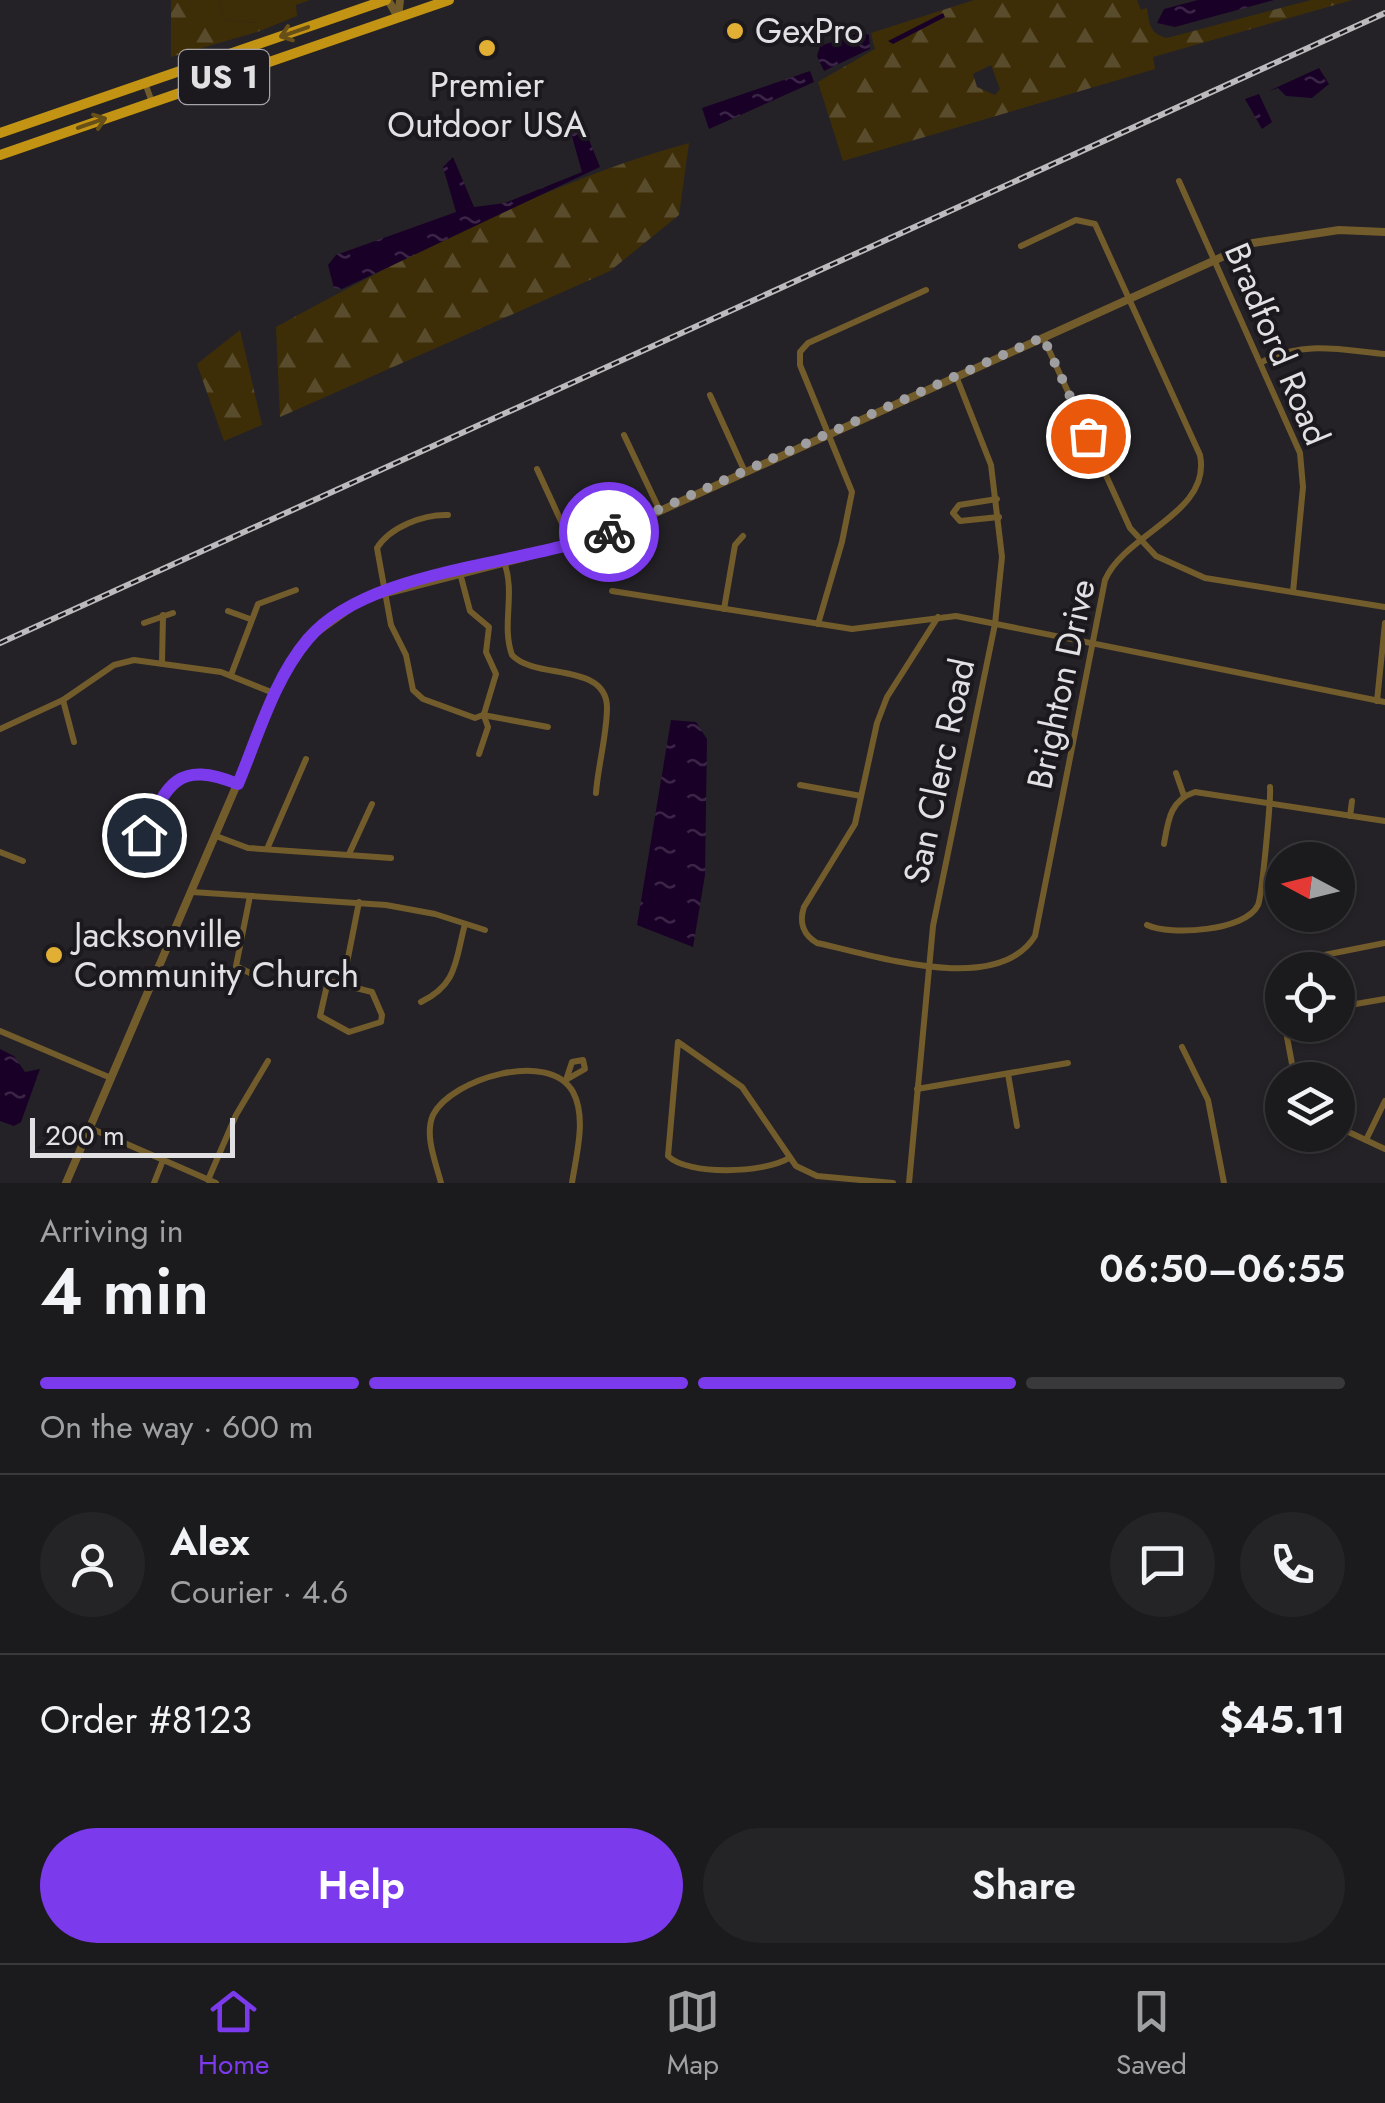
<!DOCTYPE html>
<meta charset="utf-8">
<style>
body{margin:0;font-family:Jost,sans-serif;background:#242325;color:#f1f3f6;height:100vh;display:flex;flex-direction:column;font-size:38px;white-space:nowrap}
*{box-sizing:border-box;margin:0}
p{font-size:32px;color:#a0a1a3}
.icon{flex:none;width:55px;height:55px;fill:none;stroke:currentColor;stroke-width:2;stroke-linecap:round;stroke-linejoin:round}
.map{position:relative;height:1183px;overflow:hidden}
.sheet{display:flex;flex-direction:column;background:#1b1a1c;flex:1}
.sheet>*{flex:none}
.needle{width:65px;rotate:277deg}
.controls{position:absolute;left:1265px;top:842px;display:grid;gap:20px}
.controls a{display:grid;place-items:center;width:90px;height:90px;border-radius:50%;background:#1b1a1c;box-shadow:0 2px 8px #0004,0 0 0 2px #39383b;font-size:50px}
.scale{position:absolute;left:30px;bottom:25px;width:205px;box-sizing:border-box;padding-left:10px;border:5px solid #e1e0e3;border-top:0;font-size:28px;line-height:35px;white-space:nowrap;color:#e1e0e3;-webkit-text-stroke:8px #1b191d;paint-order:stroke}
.pin{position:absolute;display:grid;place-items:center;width:85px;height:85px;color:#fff;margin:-42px;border:5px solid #fff;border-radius:50%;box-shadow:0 2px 10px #0007}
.courier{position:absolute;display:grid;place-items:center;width:100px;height:100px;margin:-50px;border:8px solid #7c3aed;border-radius:50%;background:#fff;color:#222;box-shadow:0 2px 12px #0007}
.overview em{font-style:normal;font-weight:600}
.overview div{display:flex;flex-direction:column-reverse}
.overview{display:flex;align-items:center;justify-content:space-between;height:170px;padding:0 40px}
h1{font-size:65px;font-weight:600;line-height:75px}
.bar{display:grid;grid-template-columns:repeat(4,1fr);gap:15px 10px;align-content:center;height:120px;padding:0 40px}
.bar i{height:12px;border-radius:8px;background:#39383b}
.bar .current{background:#7c3aed}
.bar p{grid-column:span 4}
.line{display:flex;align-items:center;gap:25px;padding:0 40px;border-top:2px solid #39383b}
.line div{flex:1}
.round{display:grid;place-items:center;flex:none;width:105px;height:105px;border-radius:52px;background:#242325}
.action{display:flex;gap:20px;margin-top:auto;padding:20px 40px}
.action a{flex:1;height:115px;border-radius:60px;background:#7c3aed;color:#fff;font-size:40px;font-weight:600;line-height:115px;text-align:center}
.action a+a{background:#242325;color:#f1f3f6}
.tabs{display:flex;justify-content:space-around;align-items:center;height:140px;border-top:2px solid #39383b;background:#1b1a1c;font-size:28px;color:#a0a1a3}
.tabs a{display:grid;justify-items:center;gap:5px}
.tabs .current{color:#7c3aed}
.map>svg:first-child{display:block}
</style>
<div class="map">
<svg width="1385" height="1183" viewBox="0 0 1385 1183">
<defs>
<pattern id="forest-firs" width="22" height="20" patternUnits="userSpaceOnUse" patternTransform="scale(2.5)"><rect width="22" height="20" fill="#3d2e08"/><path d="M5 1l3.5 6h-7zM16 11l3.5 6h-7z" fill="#594c2c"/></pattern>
<pattern id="water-ripples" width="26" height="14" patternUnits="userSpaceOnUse" patternTransform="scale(2.5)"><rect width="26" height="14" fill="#190027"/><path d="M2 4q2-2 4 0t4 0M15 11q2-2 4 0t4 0" fill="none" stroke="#3a2546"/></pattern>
</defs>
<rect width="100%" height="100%" fill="#242226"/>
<path fill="#3d2e08" d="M 219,0 L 310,0 L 296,5 L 297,16 L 260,31 L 256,23 L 224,20 Z"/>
<g fill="url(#forest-firs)" fill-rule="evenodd">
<path d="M 171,0 L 219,0 L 224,20 L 257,23 L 260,31 L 171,57 Z"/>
<path d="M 974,0 L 1137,0 L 1141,10 L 1147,8 C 1149,24 1150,34 1167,38 L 1311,0 L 1352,0 L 1153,57 L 1155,69 L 843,161 L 818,82 L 875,49 L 871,33 ZM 991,65 L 1000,89 L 995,95 L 977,87 L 973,74 Z"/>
<path d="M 689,143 L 679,215 L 610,271 L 280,417 L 276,327 C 403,258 549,181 689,143 Z"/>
<path d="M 240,330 L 262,425 L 224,441 L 197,364 Z"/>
</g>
<g fill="url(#water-ripples)">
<path d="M 1274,0 L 1175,27 L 1157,23 L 1164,9 L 1198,0 Z"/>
<path d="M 943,13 L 945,17 L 893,44 L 888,41 Z"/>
<path d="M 861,32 L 869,35 L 870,49 L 824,71 L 817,56 L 820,46 Z"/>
<path d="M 1319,68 L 1329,84 L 1312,98 L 1286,96 L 1278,88 L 1269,91 Z"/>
<path d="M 810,71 L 814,82 L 709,129 L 702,108 Z"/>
<path d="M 1259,94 L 1272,122 L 1262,129 L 1245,99 Z"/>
<path d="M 576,119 L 581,120 L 600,167 L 342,289 L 334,288 L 328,265 L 336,255 L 456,212 L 443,167 L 453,157 L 474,207 L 505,203 L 582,172 L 569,126 Z"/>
<path d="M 671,720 L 696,722 L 707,739 L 705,875 L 693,947 L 637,925 Z"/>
<path d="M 0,1049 L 14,1056 L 25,1072 L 40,1069 L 21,1122 L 14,1126 L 0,1121 Z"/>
</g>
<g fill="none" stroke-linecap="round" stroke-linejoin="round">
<g stroke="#735c2b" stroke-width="6">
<path d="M 145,83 L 152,102"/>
<path d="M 1179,181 L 1300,453 L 1303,487 L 1293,592"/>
<path d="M 1043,337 L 1130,528 L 1156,556 L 1205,578 L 1385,607"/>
<path d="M 1262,362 C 1302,340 1342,350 1385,354"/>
<path d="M 710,395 L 745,472"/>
<path d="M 624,435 L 660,511"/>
<path d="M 537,469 L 572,545"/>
<path d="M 997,499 L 959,505 L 953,513 L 960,521 L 999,517"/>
<path d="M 448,515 C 424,514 390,527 377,548 L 391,625 L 406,655 L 413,690 L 423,699 L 475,718 L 483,715 L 548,727"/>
<path d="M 504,562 C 516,593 501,625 512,655 C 535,680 606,662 607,707 C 607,735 598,765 596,793"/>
<path d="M 460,573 L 470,611 L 489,627 L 486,652 L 496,674 L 484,714"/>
<path d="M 612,591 L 852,629 L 956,616 L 1385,702"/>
<path d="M 724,609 L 735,545 L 743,536"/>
<path d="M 228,611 L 250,619"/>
<path d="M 938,617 L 887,697 L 877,723 L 855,824 L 804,907 C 799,922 803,935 817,943 C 874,955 997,997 1035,936 L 1105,580 C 1125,533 1212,513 1200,455 L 1095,224 L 1076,220 L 1021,246"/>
<path d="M 144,623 L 173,613"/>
<path d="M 818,624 L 842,542 L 852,492 L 800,365 L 800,352 L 808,343 L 926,290"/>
<path d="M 162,662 L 163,615"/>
<path d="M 231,675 L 258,604 L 296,590"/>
<path d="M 63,700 L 74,742"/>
<path d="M 1377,701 L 1385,623"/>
<path d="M 0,729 L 63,700 L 114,665 L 134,660 L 221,672 L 276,694"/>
<path d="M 479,754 L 488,727 L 484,716"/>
<path d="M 1176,773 L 1184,796"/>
<path d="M 800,785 L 861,796"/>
<path d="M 1350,816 L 1352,801"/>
<path d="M 216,836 L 248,848 L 391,858"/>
<path d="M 1164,844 C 1168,821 1170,800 1195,792 L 1385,821"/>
<path d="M 130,849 C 171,806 158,752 237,784"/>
<path d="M 267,849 L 306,759"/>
<path d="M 0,852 L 23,861"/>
<path d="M 349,854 L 372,804"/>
<path d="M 192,892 L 386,905 L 435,914 L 485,930"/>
<path d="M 250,896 L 236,966 L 254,975"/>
<path d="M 1147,925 C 1170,936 1246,931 1258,905 C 1262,896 1271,799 1270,787"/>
<path d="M 1284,963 L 1385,943"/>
<path d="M 328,981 L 372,992 L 382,1015 L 381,1022 L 349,1032 L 320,1016 Z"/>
<path d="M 343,983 L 359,902"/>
<path d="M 421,1002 C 458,984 455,961 465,924"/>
<path d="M 1338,1007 L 1385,999"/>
<path d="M 1290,1025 L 1287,1037 L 1295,1080"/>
<path d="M 0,1031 L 111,1078"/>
<path d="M 1182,1047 L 1208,1100 L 1224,1183"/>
<path d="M 1008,1074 L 1017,1126"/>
<path d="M 564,1081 L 585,1069 L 583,1060 L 572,1062 L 567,1077"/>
<path d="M 917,1089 L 1068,1063"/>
<path d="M 1338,1127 L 1385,1149"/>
<path d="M 90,1128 L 216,1183"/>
<path d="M 1366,1140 L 1385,1101"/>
<path d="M 789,1158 C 765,1173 688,1176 668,1156 L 678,1042 L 742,1087 L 796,1166 L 817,1176 L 893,1183"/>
<path d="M 208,1180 L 236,1115 L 268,1061"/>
<path d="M 154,1183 L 163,1160"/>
<path d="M 441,1183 C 436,1163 424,1135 433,1115 C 451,1079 549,1049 573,1092 C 587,1118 576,1156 572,1183"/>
<path d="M 909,1183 L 933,926 L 995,624 L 1002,557 L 991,465 L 956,376"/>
</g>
<g stroke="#735c2b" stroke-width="8">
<path d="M 388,0 L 398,17"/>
<path d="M 398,17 L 400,0"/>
<path d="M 66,1183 L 283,677 L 311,636 L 363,599 L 572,545 L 631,524 L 1253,243 L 1339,230 L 1385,232"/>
</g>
<g stroke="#c39413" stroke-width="10">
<path d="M 0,133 L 386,0"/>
<path d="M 0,155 L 449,0"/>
</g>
<g stroke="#bbbabd" stroke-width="6">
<path id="rail" d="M 0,643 L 1385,13"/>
</g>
<use href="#rail" stroke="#1b191d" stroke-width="2.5" stroke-dasharray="8" stroke-linecap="butt"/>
</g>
<defs><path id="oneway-shaft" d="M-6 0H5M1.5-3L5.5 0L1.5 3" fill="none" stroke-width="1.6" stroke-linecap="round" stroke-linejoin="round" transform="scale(2.5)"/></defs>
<g stroke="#675018">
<use href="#oneway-shaft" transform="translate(294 32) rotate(161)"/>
<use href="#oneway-shaft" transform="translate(92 123) rotate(-19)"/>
</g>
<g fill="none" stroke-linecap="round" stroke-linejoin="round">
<path stroke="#9f9ea1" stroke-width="10" stroke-dasharray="0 18" d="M 609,532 L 1043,337 L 1088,436"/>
<path stroke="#7c3aed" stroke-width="12" d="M 144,835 C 167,783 178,760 238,784 C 258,736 274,679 308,639 C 368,568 523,566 609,532"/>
</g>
<g fill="#e1af34" stroke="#1b191d" stroke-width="4">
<circle cx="735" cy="31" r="10"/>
<circle cx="487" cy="48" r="10"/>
<circle cx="54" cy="955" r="10"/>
</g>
<g text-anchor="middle" stroke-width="8" stroke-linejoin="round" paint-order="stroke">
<rect fill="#1b191d" stroke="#a6a4a8" stroke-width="2.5" x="179" y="50" width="90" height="54" rx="8"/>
<g font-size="32" font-weight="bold" fill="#e1e0e3">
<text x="224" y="88">US 1</text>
</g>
<g font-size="35" fill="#e1e0e3" stroke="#1b191d" text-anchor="start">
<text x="755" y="43">GexPro</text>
<text x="487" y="97" text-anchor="middle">Premier<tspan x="487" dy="40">Outdoor USA</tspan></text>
<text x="74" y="947">Jacksonville<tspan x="74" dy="40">Community Church</tspan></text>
</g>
<g font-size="35" fill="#e1e0e3" stroke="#1b191d">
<text transform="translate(1277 344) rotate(67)" y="12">Bradford Road</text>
<text transform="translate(1061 684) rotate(-78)" y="12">Brighton Drive</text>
<text transform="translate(939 771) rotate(-78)" y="12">San Clerc Road</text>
</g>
</g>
</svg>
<div class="controls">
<a><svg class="needle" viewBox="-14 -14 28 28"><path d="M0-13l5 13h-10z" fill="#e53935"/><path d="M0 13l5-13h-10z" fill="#a0a1a3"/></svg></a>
<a><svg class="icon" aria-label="locate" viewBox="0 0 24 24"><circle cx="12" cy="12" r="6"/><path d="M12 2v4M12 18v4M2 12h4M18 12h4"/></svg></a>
<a><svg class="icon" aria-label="layers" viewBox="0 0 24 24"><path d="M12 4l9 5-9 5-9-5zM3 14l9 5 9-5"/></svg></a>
</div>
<div class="scale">200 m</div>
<div class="pin" style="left:1088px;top:436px;background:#ea580c"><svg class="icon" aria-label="bag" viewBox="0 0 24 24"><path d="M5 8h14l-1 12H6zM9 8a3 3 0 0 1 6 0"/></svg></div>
<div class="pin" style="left:144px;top:835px;background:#1f2937"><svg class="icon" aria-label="home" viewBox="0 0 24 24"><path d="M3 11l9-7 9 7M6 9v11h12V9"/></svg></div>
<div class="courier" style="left:609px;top:532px"><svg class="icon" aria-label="bike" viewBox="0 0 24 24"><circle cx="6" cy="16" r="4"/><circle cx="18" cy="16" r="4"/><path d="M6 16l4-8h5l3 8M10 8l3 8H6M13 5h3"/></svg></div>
</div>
<section class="sheet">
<div class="overview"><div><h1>4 min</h1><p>Arriving in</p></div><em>06:50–06:55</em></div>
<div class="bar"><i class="current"></i><i class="current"></i><i class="current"></i><i></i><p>On the way · 600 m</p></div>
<div class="line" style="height:180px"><a class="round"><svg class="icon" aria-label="person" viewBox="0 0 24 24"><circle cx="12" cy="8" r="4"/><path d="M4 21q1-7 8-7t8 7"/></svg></a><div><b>Alex</b><p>Courier · 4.6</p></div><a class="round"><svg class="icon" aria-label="chat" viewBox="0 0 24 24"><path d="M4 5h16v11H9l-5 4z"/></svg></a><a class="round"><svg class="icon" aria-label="phone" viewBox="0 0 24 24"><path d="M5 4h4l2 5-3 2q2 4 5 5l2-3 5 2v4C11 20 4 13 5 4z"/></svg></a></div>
<div class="line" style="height:130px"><div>Order #8123</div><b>$45.11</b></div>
<div class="action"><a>Help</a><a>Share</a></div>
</section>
<nav class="tabs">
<a class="current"><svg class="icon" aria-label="home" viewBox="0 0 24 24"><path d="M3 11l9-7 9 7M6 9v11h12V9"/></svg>Home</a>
<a><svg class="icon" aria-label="map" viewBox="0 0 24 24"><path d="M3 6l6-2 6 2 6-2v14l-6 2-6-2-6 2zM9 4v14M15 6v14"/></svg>Map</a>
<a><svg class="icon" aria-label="saved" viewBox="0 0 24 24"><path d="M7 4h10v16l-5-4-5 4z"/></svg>Saved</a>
</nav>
